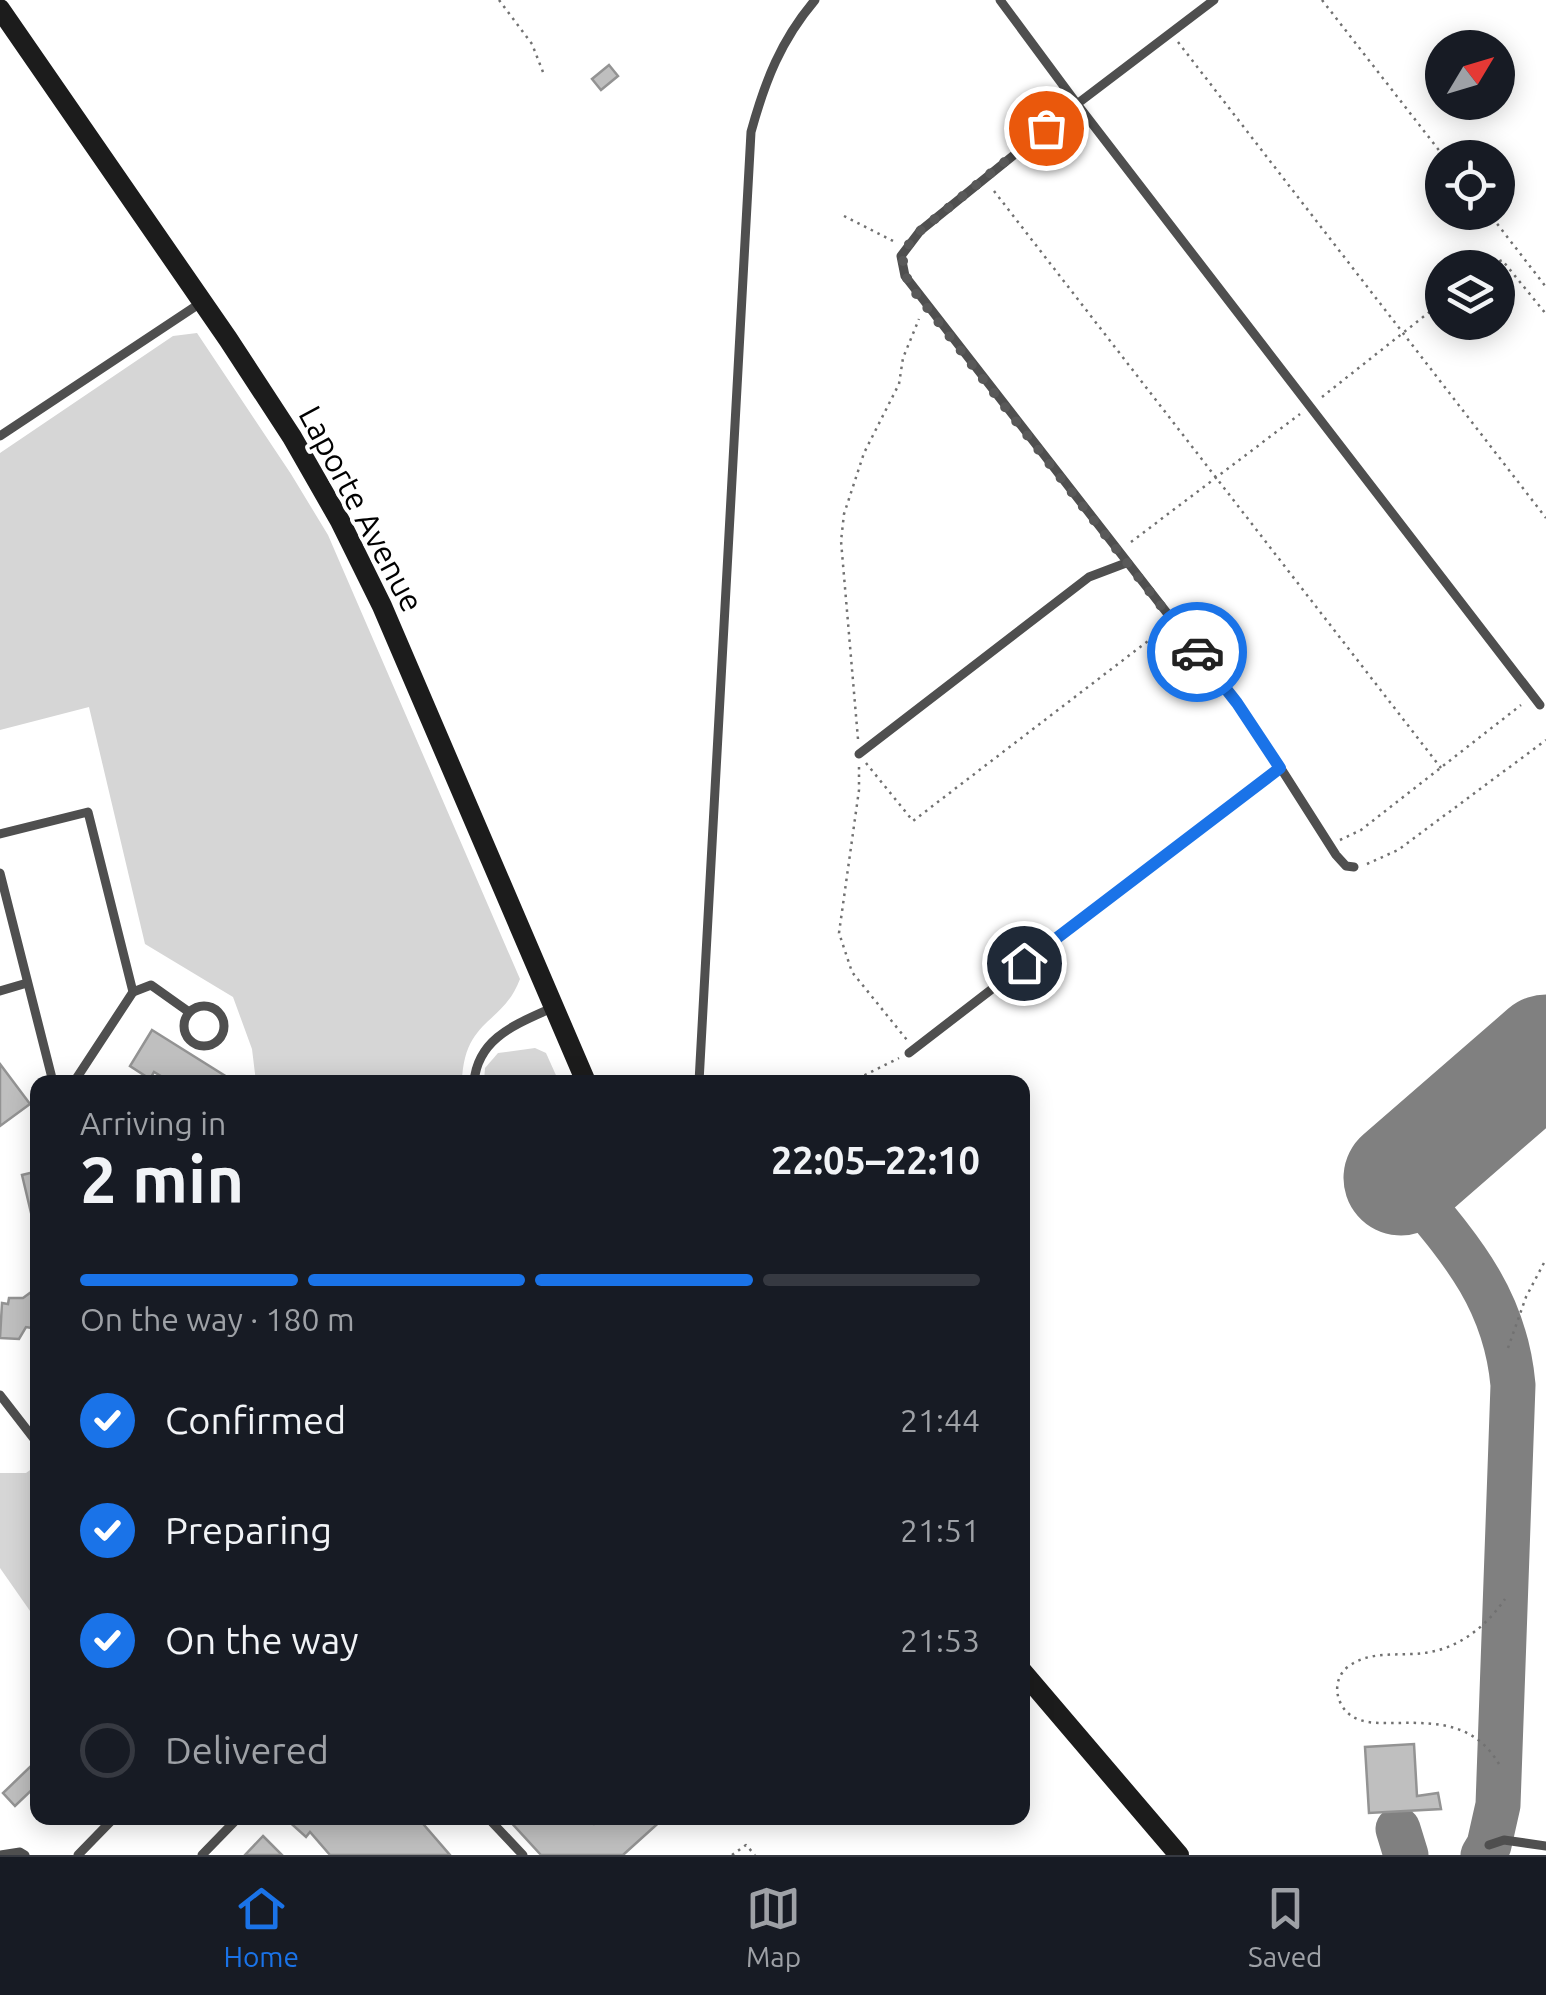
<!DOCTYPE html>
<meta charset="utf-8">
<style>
body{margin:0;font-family:Ubuntu,sans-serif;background:#242831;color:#f1f3f6;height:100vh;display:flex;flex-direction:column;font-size:38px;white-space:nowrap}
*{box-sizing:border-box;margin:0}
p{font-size:32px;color:#9ea1a6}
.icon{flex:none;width:55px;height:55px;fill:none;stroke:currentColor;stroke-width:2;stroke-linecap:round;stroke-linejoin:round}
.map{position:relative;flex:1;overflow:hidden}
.side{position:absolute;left:30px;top:1075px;width:1000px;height:750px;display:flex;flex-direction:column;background:#171b24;border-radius:20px;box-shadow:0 5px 25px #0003}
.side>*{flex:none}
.needle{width:65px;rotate:52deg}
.fabs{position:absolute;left:1425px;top:30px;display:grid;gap:20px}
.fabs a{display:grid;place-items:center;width:90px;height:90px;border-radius:50%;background:#171b24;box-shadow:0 5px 25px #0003;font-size:50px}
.pin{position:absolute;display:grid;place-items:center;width:85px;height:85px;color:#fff;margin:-42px;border:5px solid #fff;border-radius:50%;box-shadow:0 2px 10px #0007}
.courier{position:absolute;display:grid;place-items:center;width:100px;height:100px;margin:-50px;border:8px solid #1a73e8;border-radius:50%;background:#fff;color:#222;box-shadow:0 2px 12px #0007}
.overview em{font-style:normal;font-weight:700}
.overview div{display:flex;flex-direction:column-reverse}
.overview{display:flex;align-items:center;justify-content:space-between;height:170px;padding:0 50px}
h1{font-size:65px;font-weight:700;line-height:75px}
.bar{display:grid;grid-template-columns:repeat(4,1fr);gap:15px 10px;align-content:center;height:120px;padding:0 50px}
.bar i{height:12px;border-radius:8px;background:#363941}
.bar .active{background:#1a73e8}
.bar p{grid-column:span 4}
ol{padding:0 50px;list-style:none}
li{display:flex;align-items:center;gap:30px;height:110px}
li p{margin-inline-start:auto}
li .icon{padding:10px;border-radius:50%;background:#1a73e8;color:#fff;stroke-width:4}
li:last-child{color:#9ea1a6}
li i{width:55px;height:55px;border:5px solid #363941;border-radius:50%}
.menu{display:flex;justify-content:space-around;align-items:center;height:140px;border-top:2px solid #363941;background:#171b24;font-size:28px;color:#9ea1a6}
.menu a{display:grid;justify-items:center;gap:5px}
.menu .active{color:#1a73e8}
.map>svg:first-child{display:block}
</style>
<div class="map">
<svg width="1546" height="1855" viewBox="0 0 1546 1855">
<rect width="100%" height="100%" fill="#fff"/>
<g fill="#d6d6d6">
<path d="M 197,333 L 291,474 L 328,535 L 520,979 C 503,1025 464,1018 462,1082 L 256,1082 L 252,1049 L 233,997 L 145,944 L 89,707 L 0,730 L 0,453 L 173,336 Z"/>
<path d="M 535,1048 L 546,1053 L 559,1082 L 484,1082 L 485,1068 L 498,1053 Z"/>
<path d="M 37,1465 L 37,1621 L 0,1568 L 0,1473 L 26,1473 Z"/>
</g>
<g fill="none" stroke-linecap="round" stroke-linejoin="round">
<g stroke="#808080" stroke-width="45">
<path d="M 1401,1178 C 1456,1244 1505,1295 1513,1385 L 1498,1805 L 1489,1845 L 1483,1855"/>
<path d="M 1398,1829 L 1406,1855"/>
</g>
<path stroke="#808080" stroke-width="115" d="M 1401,1178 L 1546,1052"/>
</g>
<g fill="#bfbfbf" stroke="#939393" stroke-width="2.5">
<path d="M 609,65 L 618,76 L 601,90 L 592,79 Z"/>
<path d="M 152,1030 L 235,1082 L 171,1082 L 154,1072 L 150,1079 L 130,1066 Z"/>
<path d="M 0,1064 L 30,1104 L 0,1126 Z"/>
<path d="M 38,1171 L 38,1217 L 32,1217 L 22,1175 Z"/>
<path d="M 38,1287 L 38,1320 L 34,1320 L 32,1328 L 26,1327 L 19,1339 L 0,1338 L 2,1303 L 8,1304 L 9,1298 L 23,1298 Z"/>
<path d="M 1414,1744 L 1417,1796 L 1438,1793 L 1441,1809 L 1369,1813 L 1365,1747 Z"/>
<path d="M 31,1766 L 38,1773 L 38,1784 L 15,1806 L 3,1793 Z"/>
<path d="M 285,1818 L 418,1818 L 450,1855 L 330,1855 L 310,1832 L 306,1837 Z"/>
<path d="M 507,1818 L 588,1818 L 594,1824 L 603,1818 L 664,1818 L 623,1855 L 541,1855 Z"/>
<path d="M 263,1836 L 282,1855 L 245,1855 Z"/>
</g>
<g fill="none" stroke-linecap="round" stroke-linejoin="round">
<g stroke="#717171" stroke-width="2.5" stroke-dasharray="2.5 5" stroke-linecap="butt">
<path d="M 499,0 L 532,44 L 543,72"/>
<path d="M 1322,0 L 1445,158"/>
<path d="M 1178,42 L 1546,518"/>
<path d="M 994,191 L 1441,768"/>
<path d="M 1488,212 L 1546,287"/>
<path d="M 844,216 L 895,242"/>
<path d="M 1486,268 L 1502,260 L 1546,314"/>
<path d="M 1322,397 L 1442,302"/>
<path d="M 1131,542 L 1300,414"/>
<path d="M 858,739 L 841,541 L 844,514 L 864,453 L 899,384 L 903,358 L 919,319"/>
<path d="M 866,763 L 913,821 L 1161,631"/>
<path d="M 859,767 L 859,790 L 839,933 L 852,972 L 907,1040"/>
<path d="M 1340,840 L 1361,830 L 1521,705"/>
<path d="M 1367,864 L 1398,850 L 1546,740"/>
<path d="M 851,1082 L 899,1058"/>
<path d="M 1508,1348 L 1526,1297 L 1546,1259"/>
<path d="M 1499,1764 C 1476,1725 1441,1722 1399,1723 C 1386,1723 1372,1724 1360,1720 C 1337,1713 1328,1681 1349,1666 C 1367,1653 1388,1655 1409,1654 C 1451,1654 1482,1632 1505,1599"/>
<path d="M 732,1855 L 746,1845 L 755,1855"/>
</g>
<g stroke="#4f4f4f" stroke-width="9">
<path d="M 1214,0 L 1077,104 L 1540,705"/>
<path d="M 0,436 L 202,302"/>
<path d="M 859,754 L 1089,577 L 1126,563"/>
<path d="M 1280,767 L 1336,855 L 1346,866 L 1354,867"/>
<path d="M 0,834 L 88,812 L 133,992 L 74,1082"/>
<path d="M 0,873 L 53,1082"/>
<path d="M 0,991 L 27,983"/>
<path d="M 133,992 L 151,985 L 189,1012"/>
<circle cx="204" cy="1026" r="20"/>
<path d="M 909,1053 L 1280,767 L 1237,703 L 905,276 L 901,256 L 920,231 L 1077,104 L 1000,0"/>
<path d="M 474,1082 C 478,1037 517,1024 554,1007"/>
<path d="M 699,1082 L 751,132 C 765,81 781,40 815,0"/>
<path d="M 0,1395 L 38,1444"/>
<path d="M 488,1818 L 523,1855"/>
<path d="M 1489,1845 L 1504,1840 L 1546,1846"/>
<path d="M 0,1855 L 20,1852 L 25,1855"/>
<path d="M 78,1855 L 114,1818"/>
<path d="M 202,1855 L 238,1818"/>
</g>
<g stroke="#1c1c1c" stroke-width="20">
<path d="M 0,9 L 228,339 L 292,437 L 340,521 L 382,606 L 586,1082"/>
<path d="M 1022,1671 L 1179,1855"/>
</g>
</g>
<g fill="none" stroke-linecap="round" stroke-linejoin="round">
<path stroke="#595959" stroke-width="10" stroke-dasharray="0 18" d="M 1046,128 L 920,231 C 899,253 898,265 914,291 L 1197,652"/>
<path stroke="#1a73e8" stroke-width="12" d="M 1024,963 L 1280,768 L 1237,703 L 1197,652"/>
</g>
<g text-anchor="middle" stroke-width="8" stroke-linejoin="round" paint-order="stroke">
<g font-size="32" fill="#000" stroke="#fff">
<text transform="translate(361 509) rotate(62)" y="11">Laporte Avenue</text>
</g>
</g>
</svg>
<div class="fabs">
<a><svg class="needle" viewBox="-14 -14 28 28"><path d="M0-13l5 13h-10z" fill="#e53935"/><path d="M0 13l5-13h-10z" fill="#9ea1a6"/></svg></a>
<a><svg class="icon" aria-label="locate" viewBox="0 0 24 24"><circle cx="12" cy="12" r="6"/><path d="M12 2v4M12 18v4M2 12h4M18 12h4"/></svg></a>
<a><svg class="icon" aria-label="layers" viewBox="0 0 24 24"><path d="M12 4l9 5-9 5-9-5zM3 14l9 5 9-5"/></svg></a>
</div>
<div class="pin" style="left:1046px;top:128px;background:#ea580c"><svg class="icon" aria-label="bag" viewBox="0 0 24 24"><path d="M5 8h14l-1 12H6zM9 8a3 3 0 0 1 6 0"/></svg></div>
<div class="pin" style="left:1024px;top:963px;background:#1f2937"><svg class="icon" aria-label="home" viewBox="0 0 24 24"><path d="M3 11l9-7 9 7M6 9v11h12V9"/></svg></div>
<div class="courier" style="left:1197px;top:652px"><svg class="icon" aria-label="car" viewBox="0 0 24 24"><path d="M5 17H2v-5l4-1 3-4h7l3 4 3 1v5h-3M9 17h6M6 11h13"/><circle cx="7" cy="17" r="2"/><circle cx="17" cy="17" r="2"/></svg></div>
<section class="side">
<div class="overview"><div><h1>2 min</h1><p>Arriving in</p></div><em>22:05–22:10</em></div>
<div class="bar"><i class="active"></i><i class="active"></i><i class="active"></i><i></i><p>On the way · 180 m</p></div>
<ol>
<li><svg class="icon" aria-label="check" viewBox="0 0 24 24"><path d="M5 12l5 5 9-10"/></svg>Confirmed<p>21:44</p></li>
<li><svg class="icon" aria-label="check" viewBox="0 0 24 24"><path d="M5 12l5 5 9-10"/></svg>Preparing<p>21:51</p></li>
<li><svg class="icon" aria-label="check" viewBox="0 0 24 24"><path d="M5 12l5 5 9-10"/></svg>On the way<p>21:53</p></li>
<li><i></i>Delivered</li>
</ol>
</section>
</div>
<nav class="menu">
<a class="active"><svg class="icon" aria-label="home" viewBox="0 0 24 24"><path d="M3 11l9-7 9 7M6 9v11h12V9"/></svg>Home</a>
<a><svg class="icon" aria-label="map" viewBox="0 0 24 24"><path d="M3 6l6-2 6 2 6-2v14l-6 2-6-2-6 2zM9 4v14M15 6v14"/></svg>Map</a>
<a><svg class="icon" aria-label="saved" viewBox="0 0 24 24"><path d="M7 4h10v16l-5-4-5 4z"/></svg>Saved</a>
</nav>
